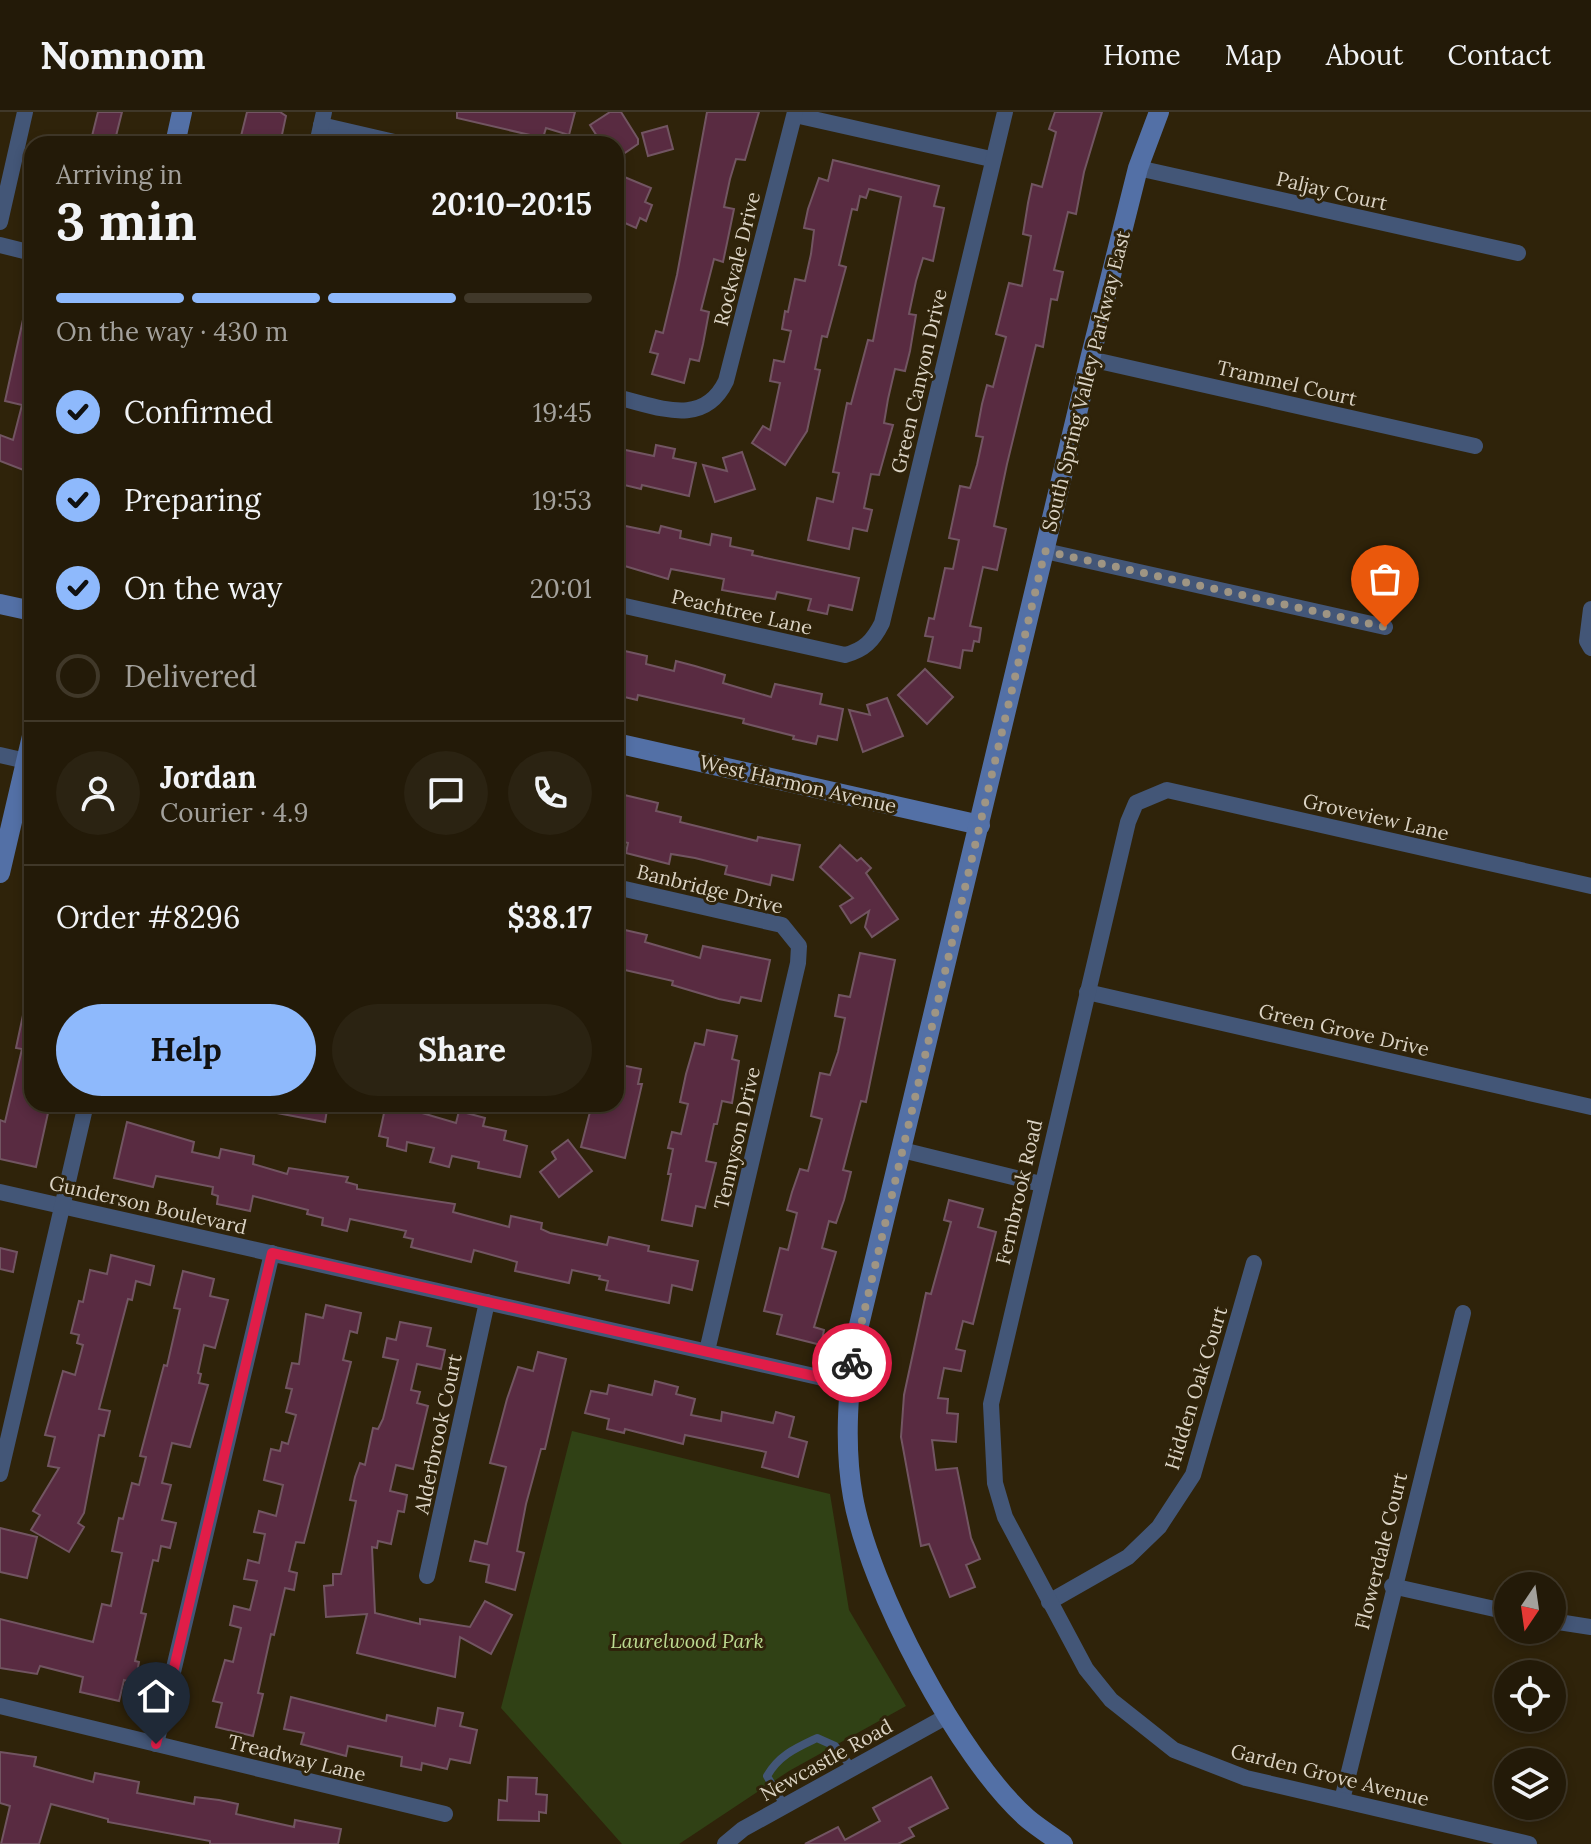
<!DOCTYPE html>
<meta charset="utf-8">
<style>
body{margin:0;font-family:Lora,serif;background:#2b2312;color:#f1f3f6;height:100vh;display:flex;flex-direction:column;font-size:30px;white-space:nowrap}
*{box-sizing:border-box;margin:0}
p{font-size:26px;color:#a3a19c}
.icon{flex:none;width:44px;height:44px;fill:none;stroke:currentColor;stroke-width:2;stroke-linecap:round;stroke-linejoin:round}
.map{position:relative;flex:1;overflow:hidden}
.drawer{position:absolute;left:24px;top:24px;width:600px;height:976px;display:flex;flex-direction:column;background:#231a08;border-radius:24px;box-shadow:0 4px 12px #0003,0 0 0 2px #403829}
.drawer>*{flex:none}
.needle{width:52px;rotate:193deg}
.controls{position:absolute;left:1494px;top:1460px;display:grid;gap:16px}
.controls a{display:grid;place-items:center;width:72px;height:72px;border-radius:50%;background:#231a08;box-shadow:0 4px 12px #0003,0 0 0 2px #403829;font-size:40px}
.pin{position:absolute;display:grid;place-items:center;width:68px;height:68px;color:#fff;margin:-82px -34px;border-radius:50% 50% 50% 0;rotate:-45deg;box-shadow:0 0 8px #0007}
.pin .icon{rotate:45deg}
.courier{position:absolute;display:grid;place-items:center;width:80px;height:80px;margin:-40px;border:6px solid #e11d48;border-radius:50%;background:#fff;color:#222;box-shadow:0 2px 10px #0007}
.head em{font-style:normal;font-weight:700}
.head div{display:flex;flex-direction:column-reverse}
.head{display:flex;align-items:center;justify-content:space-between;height:136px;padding:0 32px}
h1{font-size:52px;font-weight:700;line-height:60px}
.bar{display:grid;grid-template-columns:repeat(4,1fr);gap:12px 8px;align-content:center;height:96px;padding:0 32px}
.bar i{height:10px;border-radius:6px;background:#403829}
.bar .on{background:#8eb9fc}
.bar p{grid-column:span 4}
.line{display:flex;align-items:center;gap:20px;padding:0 32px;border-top:2px solid #403829}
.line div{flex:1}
.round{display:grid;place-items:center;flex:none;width:84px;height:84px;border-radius:42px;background:#2b2312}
ol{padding:0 32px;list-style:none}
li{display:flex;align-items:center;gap:24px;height:88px}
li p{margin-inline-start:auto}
li .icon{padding:8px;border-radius:50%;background:#8eb9fc;color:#111;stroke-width:4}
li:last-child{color:#a3a19c}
li i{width:44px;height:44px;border:4px solid #403829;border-radius:50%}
.action{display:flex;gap:16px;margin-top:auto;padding:16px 32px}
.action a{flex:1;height:92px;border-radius:48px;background:#8eb9fc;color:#111;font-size:32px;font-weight:700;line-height:92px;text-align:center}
.action a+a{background:#2b2312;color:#f1f3f6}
header{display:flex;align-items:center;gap:48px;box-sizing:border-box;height:112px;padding:0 40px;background:#231a08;border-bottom:2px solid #403829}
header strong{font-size:38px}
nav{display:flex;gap:44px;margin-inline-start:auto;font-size:28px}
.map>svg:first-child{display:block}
</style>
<header>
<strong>Nomnom</strong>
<nav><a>Home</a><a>Map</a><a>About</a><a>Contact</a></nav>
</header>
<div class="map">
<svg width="1591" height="1732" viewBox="0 0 1591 1732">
<rect width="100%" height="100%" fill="#2f230a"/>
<path fill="#304115" d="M 572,1319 L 830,1382 L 849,1498 L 906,1594 L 789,1659 L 679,1732 L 622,1732 L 501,1596 Z"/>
<g fill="#592b41" stroke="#725562" stroke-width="2">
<path d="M 98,0 L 122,0 L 114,32 L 90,32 Z"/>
<path d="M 247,0 L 280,0 L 286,4 L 280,32 L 239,32 Z"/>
<path d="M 457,0 L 575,0 L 569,23 L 546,16 L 543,26 L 457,6 Z"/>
<path d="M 610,0 L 621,0 L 638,27 L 638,32 L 616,47 L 616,32 L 602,32 L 590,13 Z"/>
<path d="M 707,0 L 759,0 L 745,48 L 736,47 L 730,67 L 724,95 L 734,97 L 727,131 L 723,150 L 714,147 L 701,198 L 709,200 L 703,232 L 699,249 L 690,247 L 684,271 L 652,262 L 658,242 L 650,240 L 656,219 L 663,221 L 677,163 Z"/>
<path d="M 1055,0 L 1102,0 L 1084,60 L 1076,102 L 1068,100 L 1054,158 L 1063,160 L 1057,188 L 1051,187 L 1043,235 L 1036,233 L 1007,352 L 994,414 L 1006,417 L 997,458 L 983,455 L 970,514 L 981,516 L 979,530 L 974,529 L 972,539 L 963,538 L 960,556 L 928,549 L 933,525 L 925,524 L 929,506 L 934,507 L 945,456 L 953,457 L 959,428 L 949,426 L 960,374 L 970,376 L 977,353 L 983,325 L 976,324 L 982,292 L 987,273 L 993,275 L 1006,225 L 996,222 L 1009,171 L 1022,174 L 1031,124 L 1023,122 L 1028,91 L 1032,72 L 1042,75 L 1056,20 L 1049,17 Z"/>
<path d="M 667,14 L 673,37 L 648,44 L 642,21 Z"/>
<path d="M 833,48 L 939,74 L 934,94 L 944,96 L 933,149 L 923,146 L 916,169 L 909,202 L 916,203 L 910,239 L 905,259 L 895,257 L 888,287 L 884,311 L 893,313 L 879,363 L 871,362 L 864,396 L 872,398 L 867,419 L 853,416 L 849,437 L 808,428 L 817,386 L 833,390 L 839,361 L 833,360 L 847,291 L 851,292 L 868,228 L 873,229 L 901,85 L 869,77 L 866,86 L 860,84 L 857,98 L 852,97 L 839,153 L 846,155 L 827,225 L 822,224 L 815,257 L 820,258 L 807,319 L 785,353 L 752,331 L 763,314 L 770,318 L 780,271 L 770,269 L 774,248 L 784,250 L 791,219 L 782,217 L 785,199 L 788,200 L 795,167 L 805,169 L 811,142 L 814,118 L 804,116 L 808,97 L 819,66 L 828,69 Z"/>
<path d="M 622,64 L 651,76 L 645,90 L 652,93 L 646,109 L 640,106 L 636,116 L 616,107 L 616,78 Z"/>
<path d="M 26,194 L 32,194 L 32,344 L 26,359 L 0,349 L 0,323 L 13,328 L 22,293 L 5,289 Z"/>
<path d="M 656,333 L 675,337 L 673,346 L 696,351 L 689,384 L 642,373 L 641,377 L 616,371 L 616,336 L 654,344 Z"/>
<path d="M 742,340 L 755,377 L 715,390 L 703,353 L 727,359 L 723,346 Z"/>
<path d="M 616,412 L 659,421 L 661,414 L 681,419 L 680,426 L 710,433 L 712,422 L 731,426 L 730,434 L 753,439 L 752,443 L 859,466 L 852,498 L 829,493 L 827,502 L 808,498 L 811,487 L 777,480 L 775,487 L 744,482 L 722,478 L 724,467 L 671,457 L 668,467 L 618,452 Z"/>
<path d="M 616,537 L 647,544 L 646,552 L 674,559 L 676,549 L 695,554 L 725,563 L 723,571 L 771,585 L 775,572 L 822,582 L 820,592 L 843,597 L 837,628 L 818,624 L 816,632 L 793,627 L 794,624 L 743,611 L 744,607 L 638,583 L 637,588 L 616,583 Z"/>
<path d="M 925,557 L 953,585 L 927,612 L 898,583 Z"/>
<path d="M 887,586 L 903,624 L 863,640 L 849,598 L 870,603 L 867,593 Z"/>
<path d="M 616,681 L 658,691 L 656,699 L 681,705 L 680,710 L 757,729 L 758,725 L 800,733 L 793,768 L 772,763 L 770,773 L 725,762 L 727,754 L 695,746 L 671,742 L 669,752 L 626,741 L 628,731 L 616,728 Z"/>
<path d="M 840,733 L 857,749 L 861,746 L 871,756 L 866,761 L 898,807 L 872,825 L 865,815 L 869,799 L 851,811 L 840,794 L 853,786 L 820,755 Z"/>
<path d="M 616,816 L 647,823 L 645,830 L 700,846 L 703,834 L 770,848 L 761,889 L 741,885 L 739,891 L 719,887 L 672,873 L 673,869 L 616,856 Z"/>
<path d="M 860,841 L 895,848 L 866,990 L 861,989 L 843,1058 L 851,1060 L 844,1088 L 836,1111 L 829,1109 L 822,1136 L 836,1140 L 814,1215 L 824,1218 L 821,1233 L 777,1222 L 782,1203 L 764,1199 L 780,1136 L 788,1138 L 797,1101 L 787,1098 L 792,1080 L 800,1057 L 808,1059 L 822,1007 L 811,1004 L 820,961 L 830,963 L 838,940 L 845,906 L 835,904 L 839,883 L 850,885 Z"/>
<path d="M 26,889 L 32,890 L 32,992 L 50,992 L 36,1055 L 0,1047 L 0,1008 L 5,1010 L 22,937 L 16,936 Z"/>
<path d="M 707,918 L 737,924 L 732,947 L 739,949 L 732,991 L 722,989 L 717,1012 L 714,1012 L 706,1049 L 716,1051 L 705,1096 L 696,1094 L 692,1114 L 662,1108 L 671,1062 L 668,1062 L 673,1037 L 668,1036 L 672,1020 L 681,1022 L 688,992 L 680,990 L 686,962 L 695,931 L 704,933 Z"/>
<path d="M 616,952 L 641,957 L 638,972 L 642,972 L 625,1046 L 581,1035 L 592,992 L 616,992 Z"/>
<path d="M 267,992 L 328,992 L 325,1010 L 266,999 Z"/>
<path d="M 386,992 L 406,992 L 405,996 L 456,1011 L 459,999 L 485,1006 L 483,1014 L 506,1019 L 504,1028 L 527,1034 L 520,1065 L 478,1056 L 479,1050 L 452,1044 L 449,1055 L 430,1050 L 434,1036 L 407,1030 L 406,1039 L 387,1034 L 388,1026 L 379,1024 Z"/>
<path d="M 127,1010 L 194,1030 L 192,1040 L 219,1046 L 221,1037 L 254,1044 L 253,1052 L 287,1062 L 289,1056 L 348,1065 L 346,1070 L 357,1073 L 357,1077 L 455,1092 L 453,1100 L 509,1115 L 511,1104 L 542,1111 L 541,1117 L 550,1121 L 607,1133 L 609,1125 L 649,1134 L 648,1139 L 698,1149 L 692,1178 L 672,1173 L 669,1191 L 606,1178 L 608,1169 L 599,1167 L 600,1164 L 572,1158 L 569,1171 L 515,1159 L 517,1150 L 474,1138 L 471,1150 L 411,1135 L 413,1127 L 404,1125 L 406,1119 L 350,1107 L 347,1119 L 322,1113 L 323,1106 L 307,1102 L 308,1098 L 253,1084 L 250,1099 L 217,1092 L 218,1084 L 212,1082 L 213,1075 L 156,1064 L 153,1075 L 114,1066 Z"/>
<path d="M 568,1028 L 592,1059 L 559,1085 L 540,1060 L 556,1047 L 552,1040 Z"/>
<path d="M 949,1088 L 983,1097 L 978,1115 L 996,1120 L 973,1212 L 963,1209 L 956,1237 L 965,1239 L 961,1259 L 944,1256 L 938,1286 L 948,1287 L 947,1301 L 958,1302 L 956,1330 L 932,1328 L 936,1358 L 957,1356 L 971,1426 L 980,1447 L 966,1453 L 975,1475 L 950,1485 L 929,1432 L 921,1434 L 901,1325 L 904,1283 L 926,1181 L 931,1182 L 951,1110 L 944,1108 Z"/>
<path d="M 0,1136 L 17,1140 L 13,1160 L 0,1157 Z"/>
<path d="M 111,1143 L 154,1154 L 150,1173 L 136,1169 L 132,1188 L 128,1187 L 99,1297 L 110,1299 L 104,1324 L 99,1323 L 84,1401 L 78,1411 L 84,1415 L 69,1440 L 31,1418 L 40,1403 L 33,1399 L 59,1356 L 48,1354 L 55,1325 L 45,1323 L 63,1259 L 75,1263 L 83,1233 L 77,1231 L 79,1223 L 71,1221 L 79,1189 L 83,1190 L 90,1158 L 107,1162 Z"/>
<path d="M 183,1159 L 214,1167 L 210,1184 L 228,1188 L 215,1236 L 204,1233 L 198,1261 L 201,1262 L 199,1271 L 208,1273 L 190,1335 L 172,1331 L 162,1371 L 171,1373 L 162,1408 L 176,1411 L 170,1436 L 161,1434 L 158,1449 L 153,1448 L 141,1501 L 146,1502 L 135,1549 L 139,1550 L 135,1571 L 124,1568 L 119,1589 L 80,1580 L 83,1565 L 40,1554 L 37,1562 L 0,1556 L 0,1507 L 93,1530 L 102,1492 L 111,1494 L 122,1441 L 112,1439 L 119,1406 L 123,1407 L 132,1371 L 139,1373 L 146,1345 L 140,1344 L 164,1253 L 167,1254 L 180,1197 L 174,1196 Z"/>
<path d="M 326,1193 L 361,1201 L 357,1221 L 350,1219 L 343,1248 L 351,1250 L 304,1431 L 296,1430 L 289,1459 L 297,1461 L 294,1478 L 285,1476 L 274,1523 L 271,1522 L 258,1581 L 263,1582 L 253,1624 L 216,1615 L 222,1591 L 213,1589 L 225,1548 L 233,1550 L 241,1516 L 230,1513 L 234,1494 L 250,1498 L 257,1469 L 244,1467 L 248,1448 L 259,1451 L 265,1422 L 254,1420 L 259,1399 L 276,1404 L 283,1373 L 264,1368 L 271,1337 L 280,1339 L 282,1330 L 288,1332 L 296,1303 L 286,1300 L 292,1277 L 286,1276 L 292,1251 L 299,1252 L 306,1202 L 323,1206 Z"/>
<path d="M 400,1210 L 431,1216 L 427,1234 L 445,1238 L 441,1257 L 417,1252 L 411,1278 L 420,1280 L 417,1291 L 428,1294 L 413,1357 L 396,1353 L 390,1379 L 407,1383 L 404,1400 L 398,1399 L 391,1432 L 378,1429 L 377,1436 L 372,1435 L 375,1501 L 420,1512 L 420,1507 L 470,1515 L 485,1489 L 512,1503 L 491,1542 L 460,1525 L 455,1565 L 357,1541 L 367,1502 L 326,1505 L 324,1474 L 333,1473 L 333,1462 L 341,1462 L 356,1389 L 350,1388 L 355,1365 L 360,1351 L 365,1353 L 373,1316 L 378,1317 L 383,1307 L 398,1248 L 383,1245 L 387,1226 L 396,1228 Z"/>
<path d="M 538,1240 L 566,1247 L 545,1337 L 541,1337 L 526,1392 L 517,1439 L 524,1441 L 515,1478 L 486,1470 L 489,1453 L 470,1449 L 475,1429 L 487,1432 L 506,1355 L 490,1351 L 507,1287 L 518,1255 L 533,1259 Z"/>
<path d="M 655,1269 L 678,1275 L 676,1282 L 695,1287 L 691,1303 L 721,1309 L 722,1300 L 773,1311 L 776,1300 L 794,1305 L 789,1325 L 807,1330 L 798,1365 L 762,1355 L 766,1340 L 685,1323 L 683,1332 L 625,1317 L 624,1321 L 607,1317 L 609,1307 L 585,1301 L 591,1279 L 607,1282 L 609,1273 L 652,1283 Z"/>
<path d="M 0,1416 L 37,1425 L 27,1466 L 0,1460 Z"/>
<path d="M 291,1585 L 386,1609 L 387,1603 L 435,1614 L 438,1596 L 463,1601 L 460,1614 L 477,1618 L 470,1651 L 450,1647 L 447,1657 L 422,1651 L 421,1658 L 401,1654 L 402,1645 L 348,1634 L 346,1644 L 301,1632 L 304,1621 L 284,1617 Z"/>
<path d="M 0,1640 L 36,1645 L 34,1654 L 93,1670 L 95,1661 L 139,1670 L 137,1681 L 194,1692 L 195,1685 L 219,1688 L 238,1692 L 236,1702 L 258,1707 L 294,1715 L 295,1708 L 341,1717 L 338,1732 L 210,1732 L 210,1729 L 108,1710 L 108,1707 L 51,1692 L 39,1732 L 1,1732 L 10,1694 L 0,1691 Z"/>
<path d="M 508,1665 L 537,1666 L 536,1682 L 547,1683 L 546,1701 L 539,1700 L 539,1709 L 498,1708 L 499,1688 L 507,1689 Z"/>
<path d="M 931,1665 L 948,1696 L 909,1716 L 914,1724 L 898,1732 L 805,1732 L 838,1715 L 845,1728 L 880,1709 L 873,1696 Z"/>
</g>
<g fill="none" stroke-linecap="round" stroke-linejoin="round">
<path stroke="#435677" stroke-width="8" d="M 784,1693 L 767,1664 C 779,1643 796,1636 817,1626 L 835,1634 L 852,1656"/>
<g stroke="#435677" stroke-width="16">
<path d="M 795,3 L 991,47"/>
<path d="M 321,13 L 403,32"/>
<path d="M 317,32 L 324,0"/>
<path d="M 1138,56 L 1518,141"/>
<path d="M 0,110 L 25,0"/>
<path d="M 0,133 L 32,141"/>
<path d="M 1090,247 L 1475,334"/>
<path d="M 616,285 C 657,294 703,317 726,269 L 795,0"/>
<path d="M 1045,439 L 1385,515"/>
<path d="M 616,492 L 845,543 C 864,538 873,529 882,511 L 1005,0"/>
<path d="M 1591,497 L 1587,529 L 1591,536"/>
<path d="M 0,643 L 26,649"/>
<path d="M 616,775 L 782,813 L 799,834 L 798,851 L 707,1239"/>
<path d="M 1087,880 L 1591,995"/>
<path d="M 902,1038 L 1041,1072"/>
<path d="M 0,1080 L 849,1272"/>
<path d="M 0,1362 L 86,992"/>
<path d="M 427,1464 L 487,1190"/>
<path d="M 1392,1474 L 1508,1500"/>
<path d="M 1049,1490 L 1128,1445 L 1159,1415 L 1193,1363 L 1254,1151"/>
<path d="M 1552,1509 L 1591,1515"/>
<path d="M 0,1594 L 445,1702"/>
<path d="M 156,1632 L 272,1141"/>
<path d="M 1342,1688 L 1463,1201"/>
<path d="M 725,1732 L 743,1717 L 949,1603"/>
<path d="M 1529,1732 L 1246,1666 L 1174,1638 L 1111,1588 L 1086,1557 L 1005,1405 L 995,1371 L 991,1292 L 1128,710 L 1136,691 L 1167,678 L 1591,774"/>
</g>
<g stroke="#5370a6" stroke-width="20">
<path d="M 175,32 L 182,0"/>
<path d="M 0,492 L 32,499"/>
<path d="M 616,631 L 980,713"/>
<path d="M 0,761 L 32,624"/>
<path d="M 1063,1732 C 1051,1724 1039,1716 1028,1707 C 959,1647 869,1475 853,1385 C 844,1335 848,1284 854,1234 L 1090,247 L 1138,56 L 1159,0"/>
</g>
</g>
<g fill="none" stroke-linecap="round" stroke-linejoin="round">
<path stroke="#9f9583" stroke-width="8" stroke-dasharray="0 14.4" d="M 852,1251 L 1045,439 L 1385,515"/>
<path stroke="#e11d48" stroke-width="10" d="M 156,1632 L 272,1141 L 849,1272 L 852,1251"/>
</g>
<g text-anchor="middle" stroke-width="6" stroke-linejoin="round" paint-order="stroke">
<g font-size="20" fill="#dbd3c4" stroke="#2f230a">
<text transform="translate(1332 79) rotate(13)" y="7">Paljay Court</text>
<text transform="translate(737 147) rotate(-76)" y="7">Rockvale Drive</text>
<text transform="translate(919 269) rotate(-77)" y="7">Green Canyon Drive</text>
<text transform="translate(1086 269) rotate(-76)" y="7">South Spring Valley Parkway East</text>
<text transform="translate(1287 271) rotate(13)" y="7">Trammel Court</text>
<text transform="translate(742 500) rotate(13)" y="7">Peachtree Lane</text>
<text transform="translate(798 672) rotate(13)" y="7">West Harmon Avenue</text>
<text transform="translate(1376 705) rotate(13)" y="7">Groveview Lane</text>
<text transform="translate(710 777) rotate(14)" y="7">Banbridge Drive</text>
<text transform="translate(1344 918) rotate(13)" y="7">Green Grove Drive</text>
<text transform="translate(737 1026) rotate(-77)" y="7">Tennyson Drive</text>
<text transform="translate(1019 1080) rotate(-77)" y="7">Fernbrook Road</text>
<text transform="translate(148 1093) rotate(13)" y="7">Gunderson Boulevard</text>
<text transform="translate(1196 1276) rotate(-73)" y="7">Hidden Oak Court</text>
<text transform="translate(438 1322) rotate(-78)" y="7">Alderbrook Court</text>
<text transform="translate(1381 1439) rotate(-76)" y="7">Flowerdale Court</text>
<text transform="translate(297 1646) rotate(14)" y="7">Treadway Lane</text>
<text transform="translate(826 1648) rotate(-29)" y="7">Newcastle Road</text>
<text transform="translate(1330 1663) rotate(14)" y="7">Garden Grove Avenue</text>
</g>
<g font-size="20" font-style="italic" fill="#bcdb91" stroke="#2f230a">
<text x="687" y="1536">Laurelwood Park</text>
</g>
</g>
</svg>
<div class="controls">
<a><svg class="needle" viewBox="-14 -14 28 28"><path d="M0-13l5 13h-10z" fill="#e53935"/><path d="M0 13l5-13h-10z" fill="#a3a19c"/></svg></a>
<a><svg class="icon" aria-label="locate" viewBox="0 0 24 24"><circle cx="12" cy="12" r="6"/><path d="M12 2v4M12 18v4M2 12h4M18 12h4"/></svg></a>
<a><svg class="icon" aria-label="layers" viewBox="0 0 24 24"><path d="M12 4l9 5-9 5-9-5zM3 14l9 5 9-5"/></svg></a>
</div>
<div class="pin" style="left:1385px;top:515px;background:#ea580c"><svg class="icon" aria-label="bag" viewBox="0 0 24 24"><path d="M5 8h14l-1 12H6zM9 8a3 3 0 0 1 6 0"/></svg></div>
<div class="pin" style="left:156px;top:1632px;background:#1f2937"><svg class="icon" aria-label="home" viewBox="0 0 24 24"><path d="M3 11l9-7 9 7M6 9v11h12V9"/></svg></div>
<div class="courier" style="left:852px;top:1251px"><svg class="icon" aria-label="bike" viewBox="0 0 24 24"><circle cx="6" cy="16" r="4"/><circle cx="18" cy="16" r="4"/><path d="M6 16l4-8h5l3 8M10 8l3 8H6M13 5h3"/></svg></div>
<section class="drawer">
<div class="head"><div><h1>3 min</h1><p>Arriving in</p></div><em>20:10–20:15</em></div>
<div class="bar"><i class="on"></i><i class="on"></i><i class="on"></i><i></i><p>On the way · 430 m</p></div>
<ol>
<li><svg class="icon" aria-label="check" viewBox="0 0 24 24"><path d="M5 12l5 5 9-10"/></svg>Confirmed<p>19:45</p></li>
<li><svg class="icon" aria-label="check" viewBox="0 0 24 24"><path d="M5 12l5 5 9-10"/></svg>Preparing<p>19:53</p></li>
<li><svg class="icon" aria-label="check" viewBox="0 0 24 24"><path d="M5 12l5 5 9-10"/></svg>On the way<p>20:01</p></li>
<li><i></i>Delivered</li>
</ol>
<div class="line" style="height:144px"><a class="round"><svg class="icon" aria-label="person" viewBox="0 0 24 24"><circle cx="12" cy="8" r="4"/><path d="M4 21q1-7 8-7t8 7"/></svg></a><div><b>Jordan</b><p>Courier · 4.9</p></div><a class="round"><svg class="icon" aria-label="chat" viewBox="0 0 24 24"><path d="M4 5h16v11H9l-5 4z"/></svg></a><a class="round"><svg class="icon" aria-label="phone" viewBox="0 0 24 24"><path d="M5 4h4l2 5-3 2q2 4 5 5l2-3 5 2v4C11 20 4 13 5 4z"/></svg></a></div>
<div class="line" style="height:104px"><div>Order #8296</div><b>$38.17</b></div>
<div class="action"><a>Help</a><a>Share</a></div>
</section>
</div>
